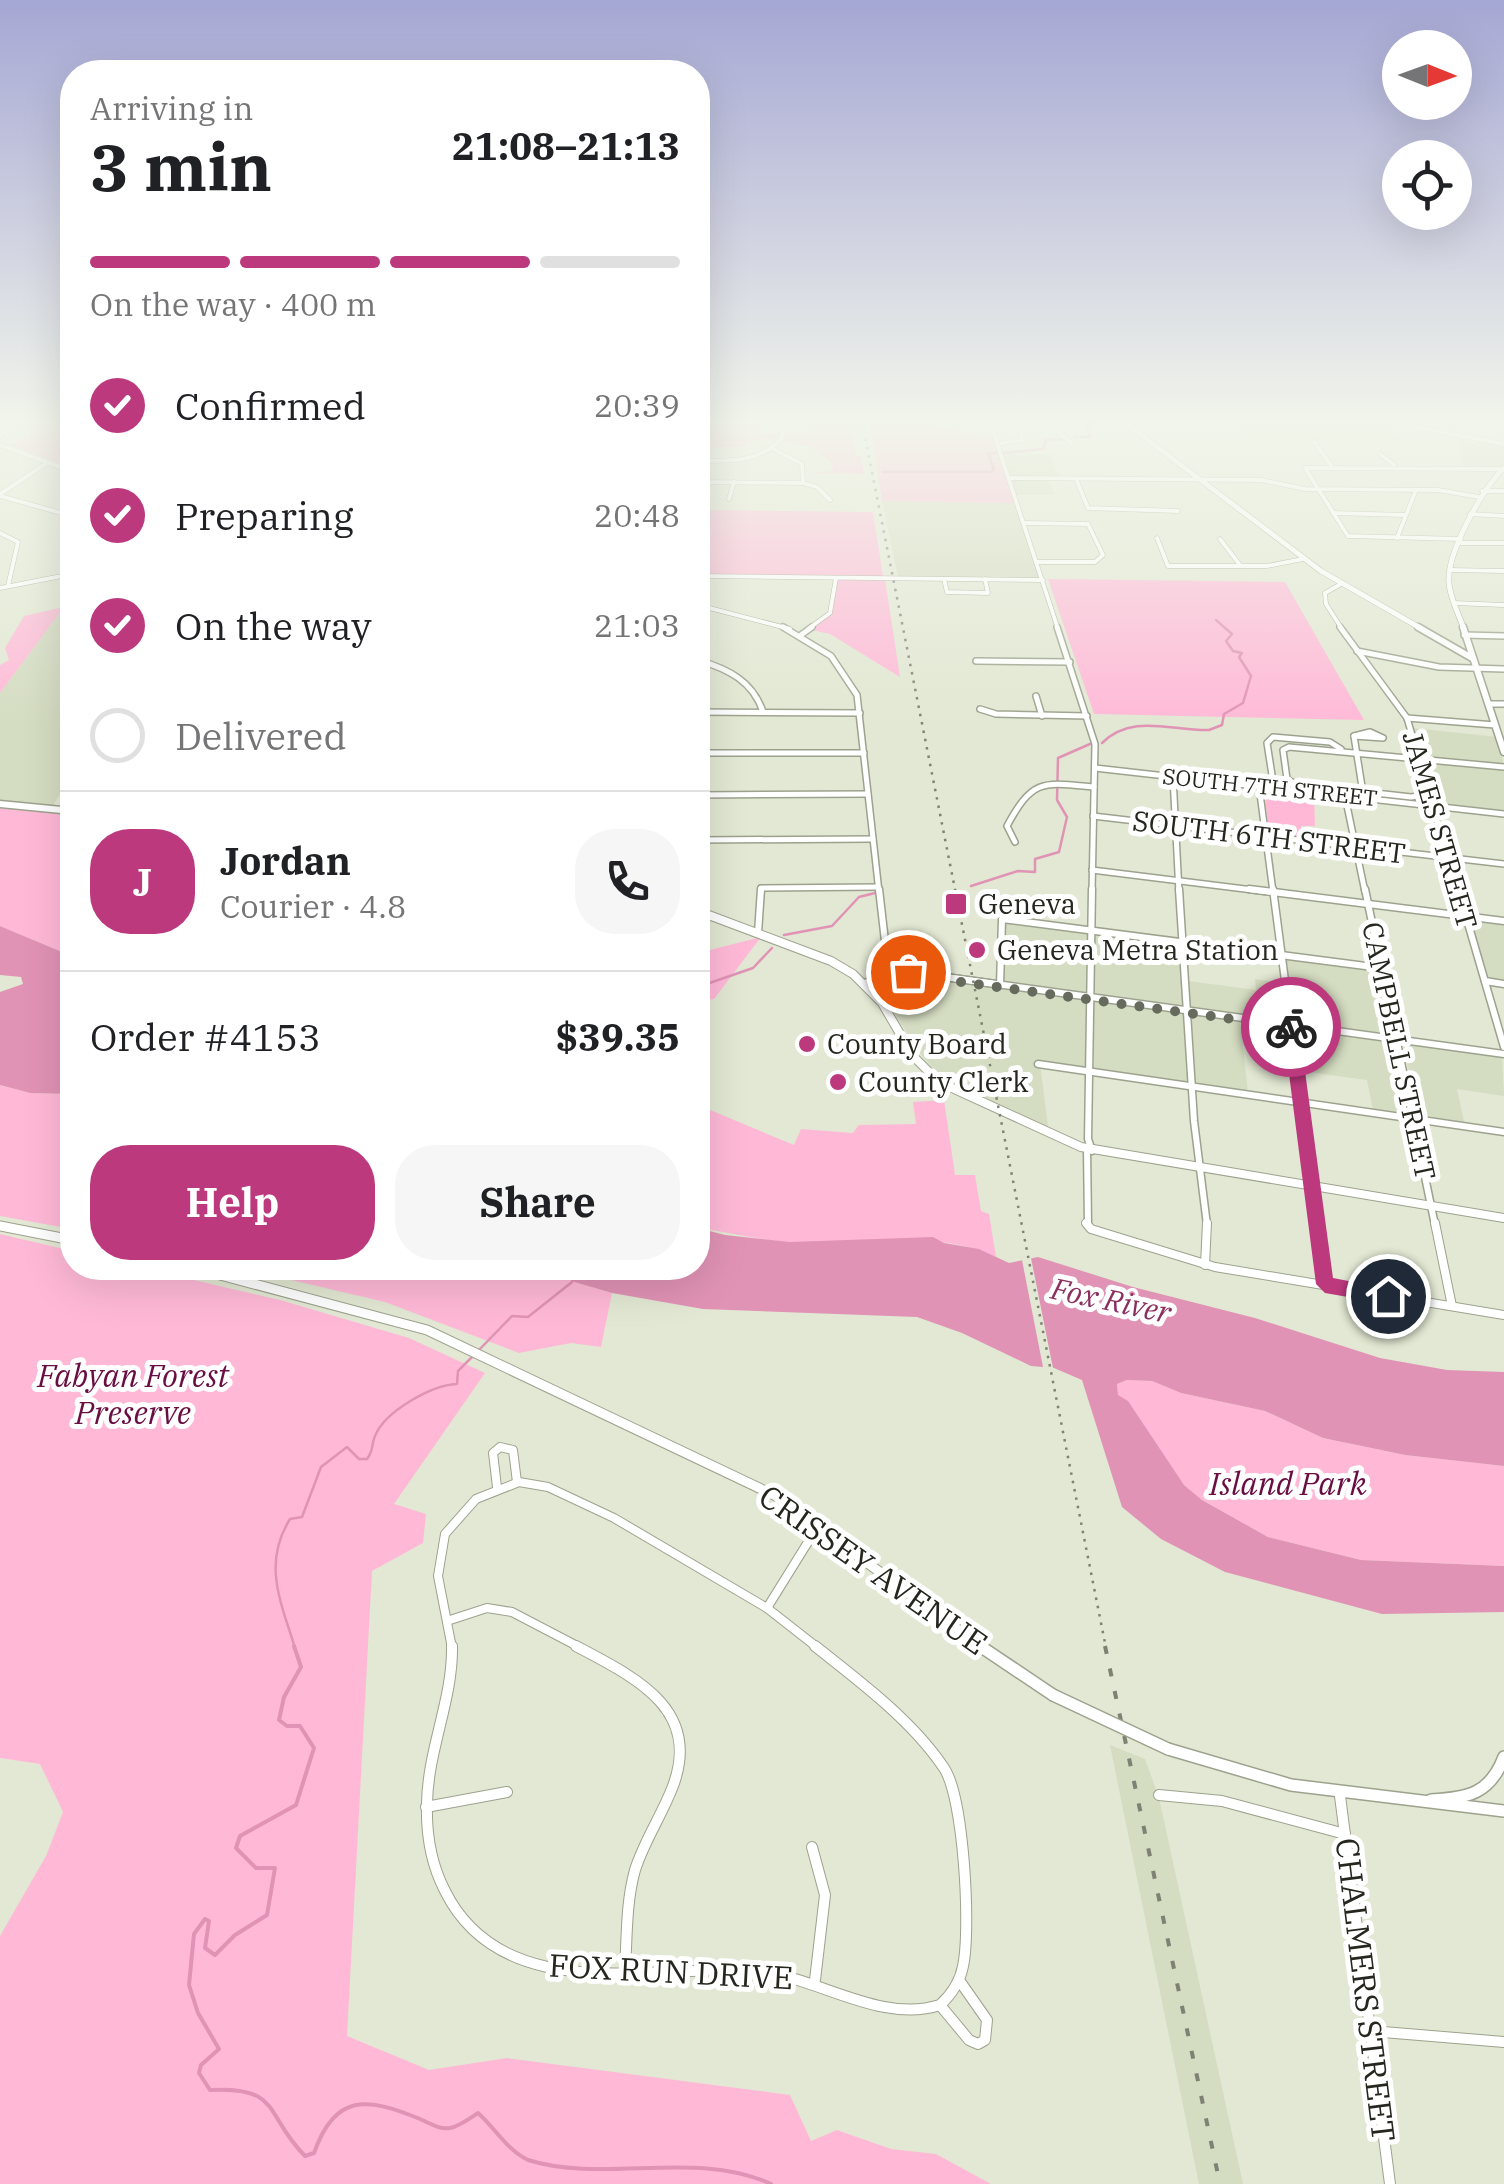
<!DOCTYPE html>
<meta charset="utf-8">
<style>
body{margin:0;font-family:"IBM Plex Serif",serif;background:#f6f6f6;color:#202124;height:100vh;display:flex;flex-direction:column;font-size:38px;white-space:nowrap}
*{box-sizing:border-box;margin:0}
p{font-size:32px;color:#757577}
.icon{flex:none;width:55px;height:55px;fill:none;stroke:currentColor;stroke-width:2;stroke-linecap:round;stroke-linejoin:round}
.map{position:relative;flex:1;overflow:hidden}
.side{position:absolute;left:60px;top:60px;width:650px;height:1220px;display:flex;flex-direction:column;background:#fff;border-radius:40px;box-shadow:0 10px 40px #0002}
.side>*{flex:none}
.needle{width:65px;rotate:91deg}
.fabs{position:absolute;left:1382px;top:30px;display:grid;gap:20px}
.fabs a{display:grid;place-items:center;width:90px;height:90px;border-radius:50%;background:#fff;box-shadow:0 10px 40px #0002;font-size:50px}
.pin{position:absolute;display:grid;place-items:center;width:85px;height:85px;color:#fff;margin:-42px;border:5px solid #fff;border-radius:50%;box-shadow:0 2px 10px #0007}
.courier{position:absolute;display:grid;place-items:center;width:100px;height:100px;margin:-50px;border:8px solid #bc397e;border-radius:50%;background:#fff;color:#222;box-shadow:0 2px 12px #0007}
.summary em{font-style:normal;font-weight:800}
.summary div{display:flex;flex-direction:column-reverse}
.summary{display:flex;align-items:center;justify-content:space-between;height:170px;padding:0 30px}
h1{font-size:65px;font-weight:800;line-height:75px}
.bar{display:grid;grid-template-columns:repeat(4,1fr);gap:15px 10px;align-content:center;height:120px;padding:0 30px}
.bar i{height:12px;border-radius:8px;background:#e0e0e0}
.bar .active{background:#bc397e}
.bar p{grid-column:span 4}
.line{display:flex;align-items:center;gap:25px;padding:0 30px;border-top:2px solid #e0e0e0}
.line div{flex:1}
.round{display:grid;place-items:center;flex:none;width:105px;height:105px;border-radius:40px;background:#f6f6f6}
ol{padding:0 30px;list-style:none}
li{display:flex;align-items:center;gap:30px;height:110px}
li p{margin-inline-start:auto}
li .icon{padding:10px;border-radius:50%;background:#bc397e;color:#fff;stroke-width:4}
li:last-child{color:#757577}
li i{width:55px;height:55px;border:5px solid #e0e0e0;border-radius:50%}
.primary-button{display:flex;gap:20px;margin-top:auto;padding:20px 30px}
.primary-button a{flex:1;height:115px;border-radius:40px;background:#bc397e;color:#fff;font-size:40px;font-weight:800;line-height:115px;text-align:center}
.primary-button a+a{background:#f6f6f6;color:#202124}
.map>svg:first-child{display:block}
</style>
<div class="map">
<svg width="1504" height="2184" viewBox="0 0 1504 2184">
<rect width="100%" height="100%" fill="#e2e8d3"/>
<g fill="#d4dcc1">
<path d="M 1240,422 L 1385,422 L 1401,441 L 1252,441 Z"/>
<path d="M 1457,435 L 1504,445 L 1504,467 L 1464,468 Z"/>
<path d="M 1002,454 L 1051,455 L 1059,479 L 1048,480 L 1054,495 L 1016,495 Z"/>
<path d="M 882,501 L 1016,503 L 1040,579 L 898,577 Z"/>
<path d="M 64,607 L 72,607 L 72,774 L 52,807 L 0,801 L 0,693 Z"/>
<path d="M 1412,728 L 1498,737 L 1504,767 L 1422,758 Z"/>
<path d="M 1426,760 L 1504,769 L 1504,812 L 1438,804 Z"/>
<path d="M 1467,917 L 1504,921 L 1504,982 L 1486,980 Z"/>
<path d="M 1004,920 L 1089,931 L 1087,1071 L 1040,1064 L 1048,1127 L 970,1095 L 937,1073 L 919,1052 L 878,987 L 887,979 L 908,976 L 1000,989 Z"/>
<path d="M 1095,933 L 1181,944 L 1184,1008 L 1093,995 Z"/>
<path d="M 1286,958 L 1380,970 L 1394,1036 L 1295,1023 Z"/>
<path d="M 1255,979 L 1283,983 L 1288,1022 L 1190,1008 L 1188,981 L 1256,990 Z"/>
<path d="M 1094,1001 L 1185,1013 L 1190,1084 L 1094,1070 Z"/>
<path d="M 1191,1014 L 1240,1020 L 1248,1093 L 1196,1086 Z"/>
<path d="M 1295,1027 L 1396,1041 L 1411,1115 L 1373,1110 L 1367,1080 L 1301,1071 Z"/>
<path d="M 1403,1042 L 1502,1056 L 1504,1096 L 1457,1089 L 1464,1122 L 1418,1115 Z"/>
<path d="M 1110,1745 L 1145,1759 L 1159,1798 L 1243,2184 L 1199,2184 Z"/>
</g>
<g fill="#ffb9d7">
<path d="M 40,422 L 72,422 L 72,462 L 65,465 L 10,445 L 30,436 Z"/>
<path d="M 698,422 L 757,422 L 758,435 L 812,431 L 811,422 L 849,422 L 856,456 L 861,456 L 864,474 L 810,473 L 833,471 L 831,462 L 811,447 L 789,442 L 759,439 L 742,447 L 698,448 Z"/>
<path d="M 870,422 L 908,422 L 993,437 L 1016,503 L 882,501 Z"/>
<path d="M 698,510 L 873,512 L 883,576 L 698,575 Z"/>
<path d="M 837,579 L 885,579 L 900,677 L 830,634 L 812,630 L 833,611 Z"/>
<path d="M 1048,579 L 1285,582 L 1364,720 L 1094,714 Z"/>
<path d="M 64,607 L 0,693 L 0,665 L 9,660 L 5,648 L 24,616 Z"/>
<path d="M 1264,789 L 1314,794 L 1315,826 L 1301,826 L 1303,837 L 1269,833 Z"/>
<path d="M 0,808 L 72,814 L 72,966 L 63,960 L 62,952 L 0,926 Z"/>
<path d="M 761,937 L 714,999 L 698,1002 L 698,953 Z"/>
<path d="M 0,1085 L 30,1093 L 72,1094 L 72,1229 L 0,1216 Z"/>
<path d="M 944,1100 L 955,1175 L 975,1175 L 981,1211 L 989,1214 L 996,1257 C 933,1228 856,1246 789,1242 C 757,1240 728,1232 698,1228 L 698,1105 L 794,1145 L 801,1129 L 853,1133 L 859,1125 L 916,1124 L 913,1102 Z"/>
<path d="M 0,1234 L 72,1251 L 72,1268 L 142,1268 L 280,1300 L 409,1338 L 485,1373 L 394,1504 L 426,1514 L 423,1543 L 372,1571 L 347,2036 L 429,2070 L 507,2058 L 790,2095 L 811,2141 L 837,2130 L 891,2149 L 936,2154 L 991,2184 L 0,2184 L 0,1936 L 46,1856 L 63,1812 L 40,1764 L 0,1758 Z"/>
<path d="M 240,1268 L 573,1268 L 572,1281 L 612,1293 L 601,1347 L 571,1343 L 519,1353 L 385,1302 Z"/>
<path d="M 1127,1380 L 1152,1381 L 1181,1393 L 1265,1411 L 1323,1438 L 1405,1455 L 1504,1466 L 1504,1566 L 1361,1560 L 1268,1537 L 1202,1500 L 1184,1485 L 1118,1395 L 1117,1384 Z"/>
</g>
<g fill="#e193b5">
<path d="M 0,926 L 62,952 L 63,960 L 72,966 L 72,1094 L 30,1093 L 0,1085 L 0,992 L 23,984 L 21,977 L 0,975 Z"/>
<path d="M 698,1228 L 725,1235 L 790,1242 L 933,1237 L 944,1243 L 979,1249 L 1009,1263 L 1038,1257 L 1133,1287 L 1255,1318 L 1380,1358 L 1447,1370 L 1504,1372 L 1504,1466 L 1405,1455 L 1323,1438 L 1265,1411 L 1181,1393 L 1152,1381 L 1127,1380 L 1117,1384 L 1118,1395 L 1128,1401 L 1184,1485 L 1202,1500 L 1268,1537 L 1361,1560 L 1504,1566 L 1504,1612 L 1382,1614 L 1225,1572 L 1161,1539 L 1122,1507 L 1082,1380 L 1054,1368 L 1031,1366 L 962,1333 L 917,1317 L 703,1309 L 612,1293 L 571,1281 L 573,1268 L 698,1268 Z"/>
</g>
<path fill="#e2e8d3" d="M 1030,1253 L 1054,1373 L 1044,1372 L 1021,1255 Z"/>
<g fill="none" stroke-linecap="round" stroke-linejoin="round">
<g stroke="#e193b5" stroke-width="2.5">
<path d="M 1074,437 L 1090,437 L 1087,426 L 1099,422"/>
<path d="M 1004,453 L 1043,449 L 1046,440 L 1064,439"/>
<path d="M 883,472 L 990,472 L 994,470 L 988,453 L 997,453"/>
<path d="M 1102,743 C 1132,713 1171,731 1209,730 L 1222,725 L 1224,714 L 1243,703 L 1251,676 L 1239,657 L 1242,653 L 1233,651 L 1226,641 L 1232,634 L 1216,620"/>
<path d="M 971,886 L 1018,871 L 1035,872 L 1035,859 L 1059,852 L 1067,817 L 1057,800 L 1058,758 L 1090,744"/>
<path d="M 784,935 L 832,926 L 859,897 L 875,893"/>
<path d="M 698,987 L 753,968 L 772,948"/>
<path d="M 478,1351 L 512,1316 L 528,1317 L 572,1282"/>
<path d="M 295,1648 C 281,1602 262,1564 290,1519 L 302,1517 L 321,1467 L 347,1447 L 359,1459 L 367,1459 C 374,1450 371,1445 375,1436 C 385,1411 432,1385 457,1384 L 458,1371 L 472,1357"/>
</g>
<path stroke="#e193b5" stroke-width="4" d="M 294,1646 L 301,1667 L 284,1697 L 279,1720 L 287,1726 L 300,1726 L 314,1748 L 296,1805 L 240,1836 L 236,1848 L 256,1868 L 275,1868 L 267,1915 L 235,1935 L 215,1955 L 205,1948 L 209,1921 L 205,1919 L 194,1934 L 189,1985 L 198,2013 L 219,2049 L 201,2065 L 199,2073 L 210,2090 C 282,2086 264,2115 305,2156 L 314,2153 C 335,2093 367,2097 420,2119 C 429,2123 440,2130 450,2128 C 460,2126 470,2118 478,2113 C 495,2128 507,2150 528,2160 C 604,2184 696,2149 771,2184"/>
<g stroke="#9da28e" stroke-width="5">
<g id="minor-far4">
<path d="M 990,422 L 1058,629"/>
<path d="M 1390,422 L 1504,444"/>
<path d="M 1021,430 L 1056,431 L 1072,443"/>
<path d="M 0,436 L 10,428 L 1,422"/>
<path d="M 1314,442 L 1331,465"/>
<path d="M 997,444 L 1023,440 L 1018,422"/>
<path d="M 0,445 L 72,471"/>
<path d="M 773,449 L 802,464 L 803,483"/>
<path d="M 1380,454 L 1394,465"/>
<path d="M 698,461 C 729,461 760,463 782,438 L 782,422"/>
<path d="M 1009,478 L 1261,480 L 1305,489 L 1438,490 L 1479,497"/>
<path d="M 1076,479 L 1088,508 L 1178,511"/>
<path d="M 698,482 L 803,483 L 817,487 L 830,500"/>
<path d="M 1482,491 L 1504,491"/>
<path d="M 0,494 L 47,463"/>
<path d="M 0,496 L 72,516"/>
<path d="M 729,499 L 734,482"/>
<path d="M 1333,513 L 1405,515"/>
<path d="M 1470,514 L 1504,516"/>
<path d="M 1025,523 L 1088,524 L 1103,555 L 1095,562 L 1037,562"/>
<path d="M 0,533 L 18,542 L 8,586"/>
<path d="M 1157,538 L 1168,566 L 1267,566 L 1303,559"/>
<path d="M 1397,538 L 1416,490"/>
<path d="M 1220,539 L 1240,565"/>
<path d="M 1461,539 L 1348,536 L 1305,468 L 1504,469"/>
<path d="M 1459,543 L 1504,543"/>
<path d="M 1450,570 L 1504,571"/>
<path d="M 698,576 L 1043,580"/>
<path d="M 944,579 L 947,592 L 988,593 L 985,579"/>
<path d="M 1341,584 L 1325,593 L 1326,604 L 1342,629"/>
<path d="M 0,588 L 72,574"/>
<path d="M 1454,603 L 1504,605"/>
<path d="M 698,605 L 790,629"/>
<path d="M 808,629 L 830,613 L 836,578"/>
</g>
</g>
<g stroke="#9da28e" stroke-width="8">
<g id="minor-far3">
<path d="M 783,627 L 831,656 L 857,695 L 879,892"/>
<path d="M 1057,627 L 1095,744 L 1092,892"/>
<path d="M 1340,627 L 1407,718 L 1458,892"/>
<path d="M 801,635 L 812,627"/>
<path d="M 1464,635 L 1504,636"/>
<path d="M 1357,651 L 1439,667 L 1504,669"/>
<path d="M 698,660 C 728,669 753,681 763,712"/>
<path d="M 976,661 L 1070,662"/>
<path d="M 1036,696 L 1042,716"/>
<path d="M 1489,704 L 1504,704"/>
<path d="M 980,709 L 996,714 L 1087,716"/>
<path d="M 698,712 L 860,713"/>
<path d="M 1407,718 L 1495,725"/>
<path d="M 1370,732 L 1383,738 L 1354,736 Z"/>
<path d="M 1354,736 L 1363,793"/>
<path d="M 698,753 L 864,753"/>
<path d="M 1095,768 L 1504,814"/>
<path d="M 1272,775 L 1267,743 L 1273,737 L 1330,742 L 1341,749"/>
<path d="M 1173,777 L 1179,892"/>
<path d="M 1259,786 L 1273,892"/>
<path d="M 1430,794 L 1411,797 L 1295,784 L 1287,779 L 1283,750 L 1289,747 L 1504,767"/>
<path d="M 698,795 L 868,794"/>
<path d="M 1345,796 L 1365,892"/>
<path d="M 1093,816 L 1504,864"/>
<path d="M 698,840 L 873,839"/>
<path d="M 1015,842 L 1007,826 C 1033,778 1043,782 1094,787"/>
<path d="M 1092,870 L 1269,892"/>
<path d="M 761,892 L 761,888 L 878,887"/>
</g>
</g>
<g stroke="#9da28e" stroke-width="9">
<g id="minor-far2">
<path d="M 879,889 L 886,950 L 893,972"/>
<path d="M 1092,889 L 1088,1139 L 1092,1151"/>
<path d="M 1179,889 L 1194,1121 L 1207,1225"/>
<path d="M 1249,889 L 1504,921"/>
<path d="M 1273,889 L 1317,1225"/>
<path d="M 1365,889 L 1435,1225"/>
<path d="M 1458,889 L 1504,1047"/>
<path d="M 758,933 L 761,889"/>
<path d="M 945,977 L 1504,1054"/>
<path d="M 1485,981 L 1504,984"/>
<path d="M 864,983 L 902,971 L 995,984"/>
<path d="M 1000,985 L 1002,919 L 1381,968"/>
<path d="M 1038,1064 L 1504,1132"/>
<path d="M 1087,1149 L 1088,1225"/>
</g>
</g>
<g stroke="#9da28e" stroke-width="10">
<g id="minor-far1">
<path d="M 1086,1223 L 1091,1229 L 1215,1267 L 1504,1315"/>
<path d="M 1317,1223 L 1325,1285"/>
<path d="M 1435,1223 L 1452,1306"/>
<path d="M 1205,1265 L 1207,1223"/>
<path d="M 497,1487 L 493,1453 L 500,1447 L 513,1450 L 517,1482"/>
<path d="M 767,1608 L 818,1648"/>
<path d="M 767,1608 L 818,1526"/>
<path d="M 450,1620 L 487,1608 L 512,1612 L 581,1648"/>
<path d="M 452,1648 L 438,1576 L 445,1534 L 476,1499 L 519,1482 L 548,1487 L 614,1518 L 767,1608"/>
</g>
</g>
<g stroke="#9da28e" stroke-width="12">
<g id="minor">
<path d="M 452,1646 C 453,1699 428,1749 427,1803 C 426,1833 431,1864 445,1891 C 501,2004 647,1967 749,1970 C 812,1973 878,2025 940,2005 C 952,1994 960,1982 963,1966 C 971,1930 964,1798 944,1768 C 912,1720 859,1681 815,1646"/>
<path d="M 576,1646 C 634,1677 702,1708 673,1786 C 662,1815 644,1841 635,1870 C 626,1902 627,1937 625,1970"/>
<path d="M 1159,1795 L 1222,1801 L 1345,1834"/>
<path d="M 1340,1796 L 1390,2184"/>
<path d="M 426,1807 L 507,1792"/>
<path d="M 812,1847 L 825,1895 L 815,1980"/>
<path d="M 940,2005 L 969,2040 L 978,2044 L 985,2040 L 987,2020 L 959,1980"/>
<path d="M 1371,2031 L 1504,2042"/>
</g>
</g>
<g stroke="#9da28e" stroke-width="6">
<g id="major-far4">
<path d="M 1124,422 L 1321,571 L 1422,629"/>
<path d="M 1464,629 C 1459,615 1450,598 1449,583 C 1446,554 1483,487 1504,468"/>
</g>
</g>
<g stroke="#9da28e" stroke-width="9">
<g id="major-far3">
<path d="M 1418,627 L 1472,658"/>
<path d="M 1463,627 L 1504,752"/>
<path d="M 0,804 L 72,811"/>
</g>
</g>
<g stroke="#9da28e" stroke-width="10">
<path id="major-far2" d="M 698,911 L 831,961 L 853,974 L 882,1003 L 913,1056 L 939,1082 L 1081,1147 L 1504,1218"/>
</g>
<g stroke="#9da28e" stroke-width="11">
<g id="major-far1">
<path d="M 0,1226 L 72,1240"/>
<path d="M 194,1268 L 427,1330 L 778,1497 L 983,1648"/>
</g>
</g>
<g stroke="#9da28e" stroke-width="14">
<g id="major">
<path d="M 980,1646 L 1053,1695"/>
<path d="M 1168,1749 L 1291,1785 L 1504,1811"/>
<path d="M 1431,1800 C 1468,1798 1490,1794 1504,1757"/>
</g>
</g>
<use href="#minor-far4" stroke="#fff" stroke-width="4"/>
<use href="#minor-far3" stroke="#fff" stroke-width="5"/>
<use href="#minor-far2" stroke="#fff" stroke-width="6"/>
<use href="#minor-far1" stroke="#fff" stroke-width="8"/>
<use href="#minor" stroke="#fff" stroke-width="10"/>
<use href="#major-far4" stroke="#fff" stroke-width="5"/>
<use href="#major-far3" stroke="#fff" stroke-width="6"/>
<use href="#major-far2" stroke="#fff" stroke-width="8"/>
<use href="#major-far1" stroke="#fff" stroke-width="9"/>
<use href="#major" stroke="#fff" stroke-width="11"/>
<path stroke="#7e8173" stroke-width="2.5" stroke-dasharray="2.5 6" stroke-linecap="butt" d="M 862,422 L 1106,1648"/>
<path stroke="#7e8173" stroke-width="4" stroke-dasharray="8 15" stroke-linecap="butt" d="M 1105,1646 L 1220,2184"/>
<g stroke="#9da28e" stroke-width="14" stroke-linecap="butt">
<path id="major-bridge" d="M 1053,1695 L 1168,1749"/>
</g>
<use href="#major-bridge" stroke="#fff" stroke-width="11"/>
</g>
<linearGradient id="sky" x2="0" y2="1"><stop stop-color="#a5a7d4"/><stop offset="0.58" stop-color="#f2f5eb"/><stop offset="1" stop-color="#f2f5eb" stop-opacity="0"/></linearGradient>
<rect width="1504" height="727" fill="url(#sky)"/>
<path fill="#bc397e" d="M 1291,1022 L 1299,1027 L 1333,1278 L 1395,1290 L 1398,1296 L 1388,1304 L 1325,1293 L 1316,1284 L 1283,1027 Z"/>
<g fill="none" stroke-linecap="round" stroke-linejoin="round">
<path stroke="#676b5e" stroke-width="10" stroke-dasharray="0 18" d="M 908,972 L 946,980 L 1291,1027"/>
</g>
<g fill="#bc397e" stroke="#fff" stroke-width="4">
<rect x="944" y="892" width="24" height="24" rx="5"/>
<circle cx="977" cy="950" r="10"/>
<circle cx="807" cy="1044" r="10"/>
<circle cx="838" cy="1082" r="10"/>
</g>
<g text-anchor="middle" stroke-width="10" stroke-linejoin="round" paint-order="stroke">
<g font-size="22" fill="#25271f" stroke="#fff">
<text transform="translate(1270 787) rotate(6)" y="8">SOUTH 7TH STREET</text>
</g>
<g font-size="28" fill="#25271f" stroke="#fff">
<text transform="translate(1440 830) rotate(74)" y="10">JAMES STREET</text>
<text transform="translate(1269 837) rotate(7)" y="10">SOUTH 6TH STREET</text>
<text transform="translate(1399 1051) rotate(78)" y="10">CAMPBELL STREET</text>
</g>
<g font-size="28" fill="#25271f" stroke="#fff" text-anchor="start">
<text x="978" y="914">Geneva</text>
<text x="997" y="960">Geneva Metra Station</text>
<text x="827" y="1054">County Board</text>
<text x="858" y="1092">County Clerk</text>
</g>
<g font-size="30" font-style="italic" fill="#8a2f5e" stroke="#fff">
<text transform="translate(1111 1301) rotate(12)" y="10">Fox River</text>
</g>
<g font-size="32" font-style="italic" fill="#690d42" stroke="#fff">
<text x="133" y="1387">Fabyan Forest<tspan x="133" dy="37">Preserve</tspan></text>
<text x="1288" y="1495">Island Park</text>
</g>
<g font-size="32" fill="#25271f" stroke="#fff">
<text transform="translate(873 1570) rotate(35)" y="11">CRISSEY AVENUE</text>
<text transform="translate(671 1972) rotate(3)" y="11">FOX RUN DRIVE</text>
<text transform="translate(1365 1990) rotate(83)" y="11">CHALMERS STREET</text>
</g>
</g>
</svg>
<div class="fabs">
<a><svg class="needle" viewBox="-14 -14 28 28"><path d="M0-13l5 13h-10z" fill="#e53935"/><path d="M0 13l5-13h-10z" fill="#757577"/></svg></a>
<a><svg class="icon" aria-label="locate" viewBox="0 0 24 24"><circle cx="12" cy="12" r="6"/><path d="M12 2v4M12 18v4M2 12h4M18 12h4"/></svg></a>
</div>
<div class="pin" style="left:908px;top:972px;background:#ea580c"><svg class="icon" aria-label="bag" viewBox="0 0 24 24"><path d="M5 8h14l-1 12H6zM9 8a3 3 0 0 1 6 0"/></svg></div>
<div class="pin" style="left:1388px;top:1296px;background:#1f2937"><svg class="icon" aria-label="home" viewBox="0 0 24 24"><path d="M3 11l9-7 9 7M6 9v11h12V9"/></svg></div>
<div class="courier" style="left:1291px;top:1027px"><svg class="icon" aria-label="bike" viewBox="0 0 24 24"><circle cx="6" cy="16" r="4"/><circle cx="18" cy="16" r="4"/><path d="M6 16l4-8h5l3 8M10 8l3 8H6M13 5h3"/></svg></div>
<section class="side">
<div class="summary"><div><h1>3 min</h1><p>Arriving in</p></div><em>21:08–21:13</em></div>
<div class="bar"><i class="active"></i><i class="active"></i><i class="active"></i><i></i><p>On the way · 400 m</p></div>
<ol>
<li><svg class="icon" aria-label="check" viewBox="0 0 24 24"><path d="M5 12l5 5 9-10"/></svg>Confirmed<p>20:39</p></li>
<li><svg class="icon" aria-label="check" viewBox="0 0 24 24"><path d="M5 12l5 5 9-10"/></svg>Preparing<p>20:48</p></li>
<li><svg class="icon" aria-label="check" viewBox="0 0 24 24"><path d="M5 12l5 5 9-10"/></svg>On the way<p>21:03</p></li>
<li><i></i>Delivered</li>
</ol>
<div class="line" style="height:180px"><b class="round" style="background:#bc397e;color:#fff">J</b><div><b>Jordan</b><p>Courier · 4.8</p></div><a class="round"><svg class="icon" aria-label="phone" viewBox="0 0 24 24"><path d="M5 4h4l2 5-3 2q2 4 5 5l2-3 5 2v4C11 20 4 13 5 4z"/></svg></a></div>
<div class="line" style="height:130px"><div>Order #4153</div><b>$39.35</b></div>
<div class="primary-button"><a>Help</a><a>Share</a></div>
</section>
</div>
